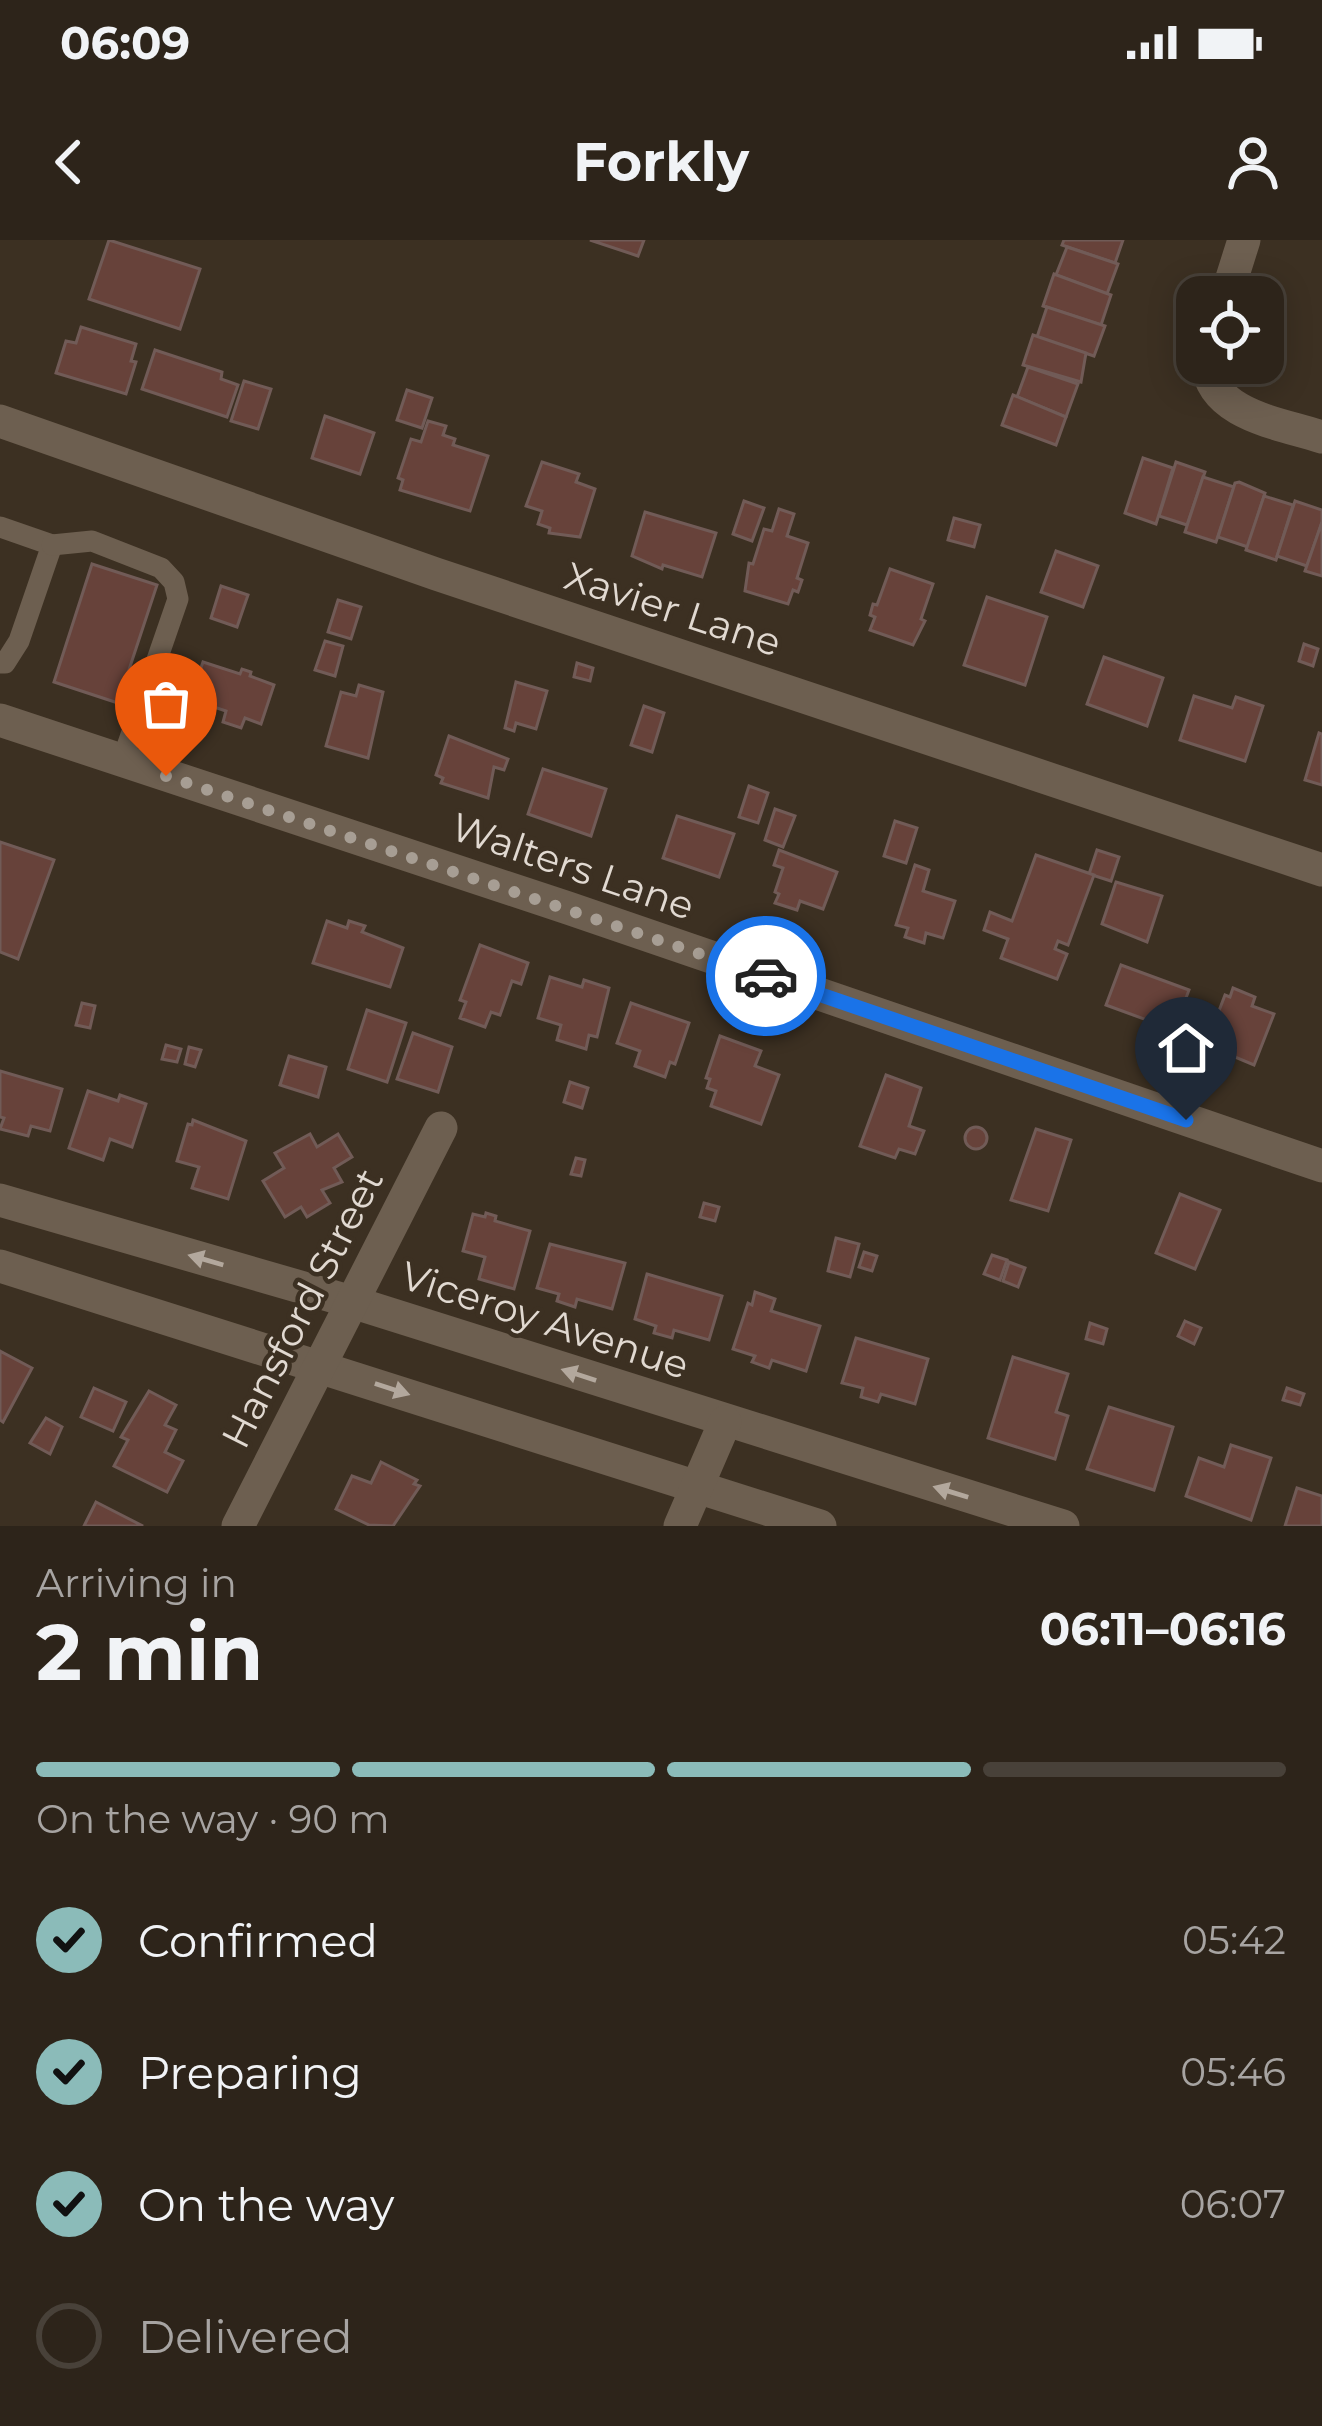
<!DOCTYPE html>
<meta charset="utf-8">
<style>
body{margin:0;font-family:Montserrat,sans-serif;background:#393027;color:#f1f3f6;height:100vh;display:flex;flex-direction:column;font-size:45px;white-space:nowrap}
*{box-sizing:border-box;margin:0}
p{font-size:39px;color:#a7a4a2}
.icon{flex:none;width:66px;height:66px;fill:none;stroke:currentColor;stroke-width:2;stroke-linecap:round;stroke-linejoin:round}
.map{position:relative;height:1286px;overflow:hidden}
.panel{display:flex;flex-direction:column;background:#2d241a;flex:1}
.panel>*{flex:none}
.tools{position:absolute;left:1176px;top:36px;display:grid;gap:24px}
.tools a{display:grid;place-items:center;width:108px;height:108px;border-radius:24px;background:#2d241a;box-shadow:0 6px 30px #0003,0 0 0 3px #484139;font-size:60px}
.pin{position:absolute;display:grid;place-items:center;width:102px;height:102px;color:#fff;margin:-123px -51px;border-radius:50% 50% 50% 0;rotate:-45deg;box-shadow:0 0 12px #0007}
.pin .icon{rotate:45deg}
.courier{position:absolute;display:grid;place-items:center;width:120px;height:120px;margin:-60px;border:9px solid #1a73e8;border-radius:50%;background:#fff;color:#222;box-shadow:0 3px 15px #0007}
.summary em{font-style:normal;font-weight:700}
.summary div{display:flex;flex-direction:column-reverse}
.summary{display:flex;align-items:center;justify-content:space-between;height:204px;padding:0 36px}
h1{font-size:78px;font-weight:700;line-height:90px}
.bar{display:grid;grid-template-columns:repeat(4,1fr);gap:18px 12px;align-content:center;height:144px;padding:0 36px}
.bar i{height:15px;border-radius:9px;background:#484139}
.bar .current{background:#8bbbb9}
.bar p{grid-column:span 4}
ol{padding:0 36px;list-style:none}
li{display:flex;align-items:center;gap:36px;height:132px}
li p{margin-inline-start:auto}
li .icon{padding:12px;border-radius:50%;background:#8bbbb9;color:#111;stroke-width:4}
li:last-child{color:#a7a4a2}
li i{width:66px;height:66px;border:6px solid #484139;border-radius:50%}
.status{display:flex;justify-content:space-between;align-items:center;height:84px;padding:0 60px;background:#2d241a;direction:ltr}
.status svg{height:33px;fill:currentColor}
header{display:flex;justify-content:space-between;align-items:center;height:156px;padding:0 36px;background:#2d241a;font-size:54px;font-weight:700}
.map>svg:first-child{display:block}
</style>
<div class="status"><b>06:09</b><svg viewBox="0 0 49 12"><path d="M0 12V9h3v3zM5 12V6h3v6zM10 12V3h3v9zM15 12V0h3v12zM26 1h20v11H26zM47 4h2v5h-2z"/></svg></div>
<header><svg class="icon" aria-label="back" viewBox="0 0 24 24"><path d="M15 5l-7 7 7 7"/></svg>Forkly<svg class="icon" aria-label="person" viewBox="0 0 24 24"><circle cx="12" cy="8" r="4"/><path d="M4 21q1-7 8-7t8 7"/></svg></header>
<div class="map">
<svg width="1322" height="1286" viewBox="0 0 1322 1286">
<rect width="100%" height="100%" fill="#3c3022"/>
<g fill="#67423a" stroke="#715b57" stroke-width="3">
<path d="M 109,0 L 200,29 L 180,89 L 89,59 Z"/>
<path d="M 590,0 L 644,0 L 638,16 Z"/>
<path d="M 1064,0 L 1123,0 L 1115,23 L 1062,5 Z"/>
<path d="M 1067,7 L 1118,24 L 1107,54 L 1056,35 Z"/>
<path d="M 1054,34 L 1111,55 L 1101,85 L 1043,66 Z"/>
<path d="M 1047,67 L 1105,86 L 1094,116 L 1037,97 Z"/>
<path d="M 81,87 L 136,104 L 131,121 L 136,122 L 126,154 L 56,133 L 66,101 L 76,103 Z"/>
<path d="M 1033,95 L 1086,113 L 1081,142 L 1023,125 Z"/>
<path d="M 155,110 L 222,132 L 221,139 L 238,145 L 227,177 L 142,149 Z"/>
<path d="M 1028,127 L 1078,144 L 1066,177 L 1017,157 Z"/>
<path d="M 244,141 L 271,149 L 258,189 L 231,181 Z"/>
<path d="M 407,150 L 432,158 L 422,188 L 397,180 Z"/>
<path d="M 1013,155 L 1066,177 L 1056,205 L 1002,185 Z"/>
<path d="M 325,176 L 374,193 L 360,234 L 312,218 Z"/>
<path d="M 428,181 L 446,186 L 443,195 L 455,199 L 453,205 L 488,216 L 470,271 L 400,250 L 403,240 L 398,238 L 411,199 L 421,202 Z"/>
<path d="M 1143,218 L 1173,228 L 1156,284 L 1125,273 Z"/>
<path d="M 542,222 L 579,234 L 576,242 L 595,249 L 580,297 L 549,293 L 550,288 L 538,284 L 542,271 L 526,266 Z"/>
<path d="M 1176,222 L 1205,232 L 1187,285 L 1159,276 Z"/>
<path d="M 1203,237 L 1234,247 L 1216,302 L 1185,292 Z"/>
<path d="M 1239,242 L 1265,253 L 1248,307 L 1218,297 L 1235,243 Z"/>
<path d="M 1264,256 L 1293,265 L 1276,320 L 1246,310 Z"/>
<path d="M 744,261 L 764,268 L 752,301 L 733,294 Z"/>
<path d="M 1295,261 L 1322,270 L 1322,282 L 1307,326 L 1277,316 Z"/>
<path d="M 779,269 L 794,274 L 787,296 L 808,303 L 797,338 L 802,340 L 798,352 L 793,350 L 788,364 L 745,351 L 749,323 L 753,324 L 764,289 L 772,291 Z"/>
<path d="M 645,272 L 716,293 L 702,337 L 663,325 L 662,329 L 632,316 Z"/>
<path d="M 954,278 L 980,285 L 974,307 L 948,300 Z"/>
<path d="M 1322,282 L 1322,336 L 1305,331 Z"/>
<path d="M 1056,311 L 1098,326 L 1083,367 L 1041,352 Z"/>
<path d="M 92,324 L 157,345 L 118,463 L 54,442 Z"/>
<path d="M 890,329 L 933,344 L 921,379 L 925,381 L 913,405 L 870,390 L 875,377 L 870,375 L 873,364 L 877,365 Z"/>
<path d="M 221,346 L 248,355 L 237,387 L 211,378 Z"/>
<path d="M 987,357 L 1047,377 L 1025,445 L 964,425 Z"/>
<path d="M 338,360 L 361,367 L 351,399 L 328,392 Z"/>
<path d="M 325,401 L 343,406 L 335,436 L 315,430 Z"/>
<path d="M 1304,404 L 1318,409 L 1313,426 L 1299,421 Z"/>
<path d="M 1104,417 L 1163,438 L 1147,486 L 1087,464 Z"/>
<path d="M 203,422 L 240,434 L 242,429 L 251,432 L 250,436 L 274,445 L 261,484 L 245,478 L 241,488 L 223,482 L 226,471 L 190,459 Z"/>
<path d="M 577,423 L 593,428 L 590,441 L 574,437 Z"/>
<path d="M 516,442 L 547,451 L 536,489 L 516,483 L 514,491 L 505,488 Z"/>
<path d="M 359,445 L 383,452 L 368,518 L 326,506 L 341,452 L 356,456 Z"/>
<path d="M 1194,456 L 1232,468 L 1236,457 L 1263,466 L 1245,521 L 1180,500 Z"/>
<path d="M 644,466 L 664,473 L 652,512 L 631,505 Z"/>
<path d="M 1319,493 L 1322,494 L 1322,545 L 1305,540 Z"/>
<path d="M 449,496 L 508,519 L 504,530 L 494,527 L 488,558 L 441,543 L 443,538 L 436,535 Z"/>
<path d="M 543,529 L 606,549 L 591,596 L 528,574 Z"/>
<path d="M 749,546 L 768,553 L 758,583 L 739,577 Z"/>
<path d="M 775,569 L 795,576 L 783,607 L 765,600 Z"/>
<path d="M 677,576 L 734,594 L 719,637 L 663,618 Z"/>
<path d="M 895,581 L 917,588 L 906,623 L 884,616 Z"/>
<path d="M 0,602 L 54,620 L 18,719 L 0,712 Z"/>
<path d="M 779,610 L 837,632 L 823,669 L 800,661 L 797,670 L 775,663 L 779,654 L 775,652 L 783,628 L 774,625 Z"/>
<path d="M 1097,610 L 1119,617 L 1111,641 L 1089,634 Z"/>
<path d="M 1036,615 L 1094,635 L 1068,705 L 1058,701 L 1055,709 L 1067,714 L 1057,739 L 1001,718 L 1008,699 L 984,690 L 990,672 L 1012,681 Z"/>
<path d="M 915,625 L 929,630 L 923,651 L 955,661 L 943,698 L 926,693 L 924,703 L 905,697 L 908,688 L 896,685 Z"/>
<path d="M 1116,642 L 1162,656 L 1147,702 L 1102,684 Z"/>
<path d="M 327,681 L 347,688 L 349,681 L 365,686 L 362,692 L 403,708 L 390,747 L 313,723 Z"/>
<path d="M 480,705 L 528,723 L 521,744 L 512,741 L 500,775 L 491,772 L 485,787 L 460,778 L 466,762 L 460,760 Z"/>
<path d="M 1121,725 L 1189,750 L 1174,790 L 1106,765 Z"/>
<path d="M 550,737 L 582,747 L 584,740 L 609,748 L 597,797 L 589,795 L 586,809 L 557,800 L 561,785 L 538,778 Z"/>
<path d="M 1233,748 L 1255,757 L 1252,766 L 1274,774 L 1254,825 L 1206,805 L 1225,755 L 1230,757 Z"/>
<path d="M 82,763 L 95,766 L 90,788 L 76,785 Z"/>
<path d="M 631,763 L 689,783 L 675,824 L 670,822 L 665,837 L 635,826 L 640,811 L 617,803 Z"/>
<path d="M 367,770 L 406,783 L 387,842 L 348,829 Z"/>
<path d="M 413,793 L 452,807 L 438,852 L 397,839 Z"/>
<path d="M 720,796 L 761,811 L 755,826 L 779,835 L 761,884 L 711,866 L 716,851 L 707,848 L 710,839 L 706,838 Z"/>
<path d="M 166,805 L 181,809 L 177,822 L 162,819 Z"/>
<path d="M 189,807 L 201,810 L 195,827 L 185,824 Z"/>
<path d="M 289,816 L 326,827 L 318,857 L 280,845 Z"/>
<path d="M 0,831 L 62,849 L 50,891 L 31,886 L 28,896 L 0,889 L 4,878 L 0,877 Z"/>
<path d="M 886,835 L 921,848 L 909,886 L 924,891 L 915,914 L 899,909 L 895,918 L 860,906 Z"/>
<path d="M 570,842 L 588,848 L 582,868 L 564,862 Z"/>
<path d="M 88,851 L 118,861 L 120,855 L 146,864 L 132,907 L 110,899 L 103,920 L 69,908 Z"/>
<path d="M 193,880 L 246,901 L 228,959 L 192,948 L 199,927 L 177,921 L 188,884 L 192,885 Z"/>
<circle cx="976" cy="898" r="11"/>
<path d="M 1036,889 L 1071,900 L 1048,971 L 1011,960 Z"/>
<path d="M 310,894 L 317,907 L 338,894 L 352,917 L 334,928 L 342,942 L 322,950 L 330,963 L 307,977 L 301,967 L 285,977 L 263,941 L 284,928 L 275,913 Z"/>
<path d="M 576,918 L 585,920 L 581,936 L 571,934 Z"/>
<path d="M 1180,954 L 1220,970 L 1195,1029 L 1156,1013 Z"/>
<path d="M 704,963 L 719,967 L 715,981 L 700,977 Z"/>
<path d="M 486,973 L 496,976 L 495,981 L 530,991 L 514,1049 L 479,1039 L 485,1017 L 463,1011 L 473,974 L 485,977 Z"/>
<path d="M 836,998 L 859,1004 L 850,1037 L 828,1031 Z"/>
<path d="M 550,1004 L 625,1023 L 612,1069 L 577,1059 L 575,1067 L 557,1061 L 559,1054 L 537,1048 Z"/>
<path d="M 864,1012 L 877,1016 L 872,1031 L 859,1027 Z"/>
<path d="M 992,1015 L 1007,1020 L 1000,1040 L 984,1034 Z"/>
<path d="M 1009,1022 L 1025,1028 L 1018,1047 L 1003,1041 Z"/>
<path d="M 647,1034 L 722,1056 L 709,1100 L 674,1090 L 672,1098 L 654,1093 L 656,1086 L 635,1079 Z"/>
<path d="M 755,1052 L 775,1059 L 771,1071 L 820,1086 L 806,1131 L 772,1120 L 769,1128 L 752,1122 L 755,1116 L 733,1109 L 748,1063 L 752,1065 Z"/>
<path d="M 1185,1081 L 1201,1088 L 1194,1104 L 1178,1096 Z"/>
<path d="M 1090,1083 L 1107,1089 L 1103,1104 L 1086,1099 Z"/>
<path d="M 856,1098 L 928,1119 L 915,1164 L 881,1154 L 878,1162 L 861,1157 L 863,1148 L 842,1143 Z"/>
<path d="M 0,1111 L 32,1128 L 3,1182 L 0,1180 Z"/>
<path d="M 1013,1117 L 1068,1134 L 1056,1172 L 1068,1176 L 1055,1219 L 988,1198 Z"/>
<path d="M 94,1148 L 126,1162 L 113,1191 L 81,1177 Z"/>
<path d="M 1287,1148 L 1304,1154 L 1300,1165 L 1283,1160 Z"/>
<path d="M 149,1151 L 176,1165 L 165,1185 L 176,1190 L 165,1212 L 183,1221 L 167,1252 L 114,1226 L 128,1200 L 121,1197 Z"/>
<path d="M 1109,1167 L 1173,1187 L 1154,1250 L 1087,1229 Z"/>
<path d="M 46,1178 L 62,1187 L 50,1214 L 30,1203 Z"/>
<path d="M 1231,1205 L 1271,1218 L 1251,1280 L 1186,1256 L 1199,1218 L 1224,1227 Z"/>
<path d="M 381,1222 L 417,1240 L 414,1244 L 420,1246 L 393,1286 L 369,1285 L 336,1269 L 352,1236 L 371,1243 Z"/>
<path d="M 1297,1248 L 1322,1256 L 1322,1286 L 1285,1286 Z"/>
<path d="M 96,1262 L 143,1286 L 84,1286 Z"/>
</g>
<g fill="none" stroke-linecap="round" stroke-linejoin="round">
<g stroke="#6d5f50" stroke-width="21">
<path d="M 0,287 L 52,305 L 19,401 L 5,423 L 0,423"/>
<path d="M 52,305 L 92,301 L 161,328 L 174,342 L 178,359 L 122,521"/>
</g>
<g stroke="#6d5f50" stroke-width="33">
<path d="M 1226,57 L 1244,0"/>
<path d="M 1207,123 C 1212,176 1280,183 1322,197"/>
<path d="M 0,181 L 436,334 L 1322,630"/>
<path d="M 0,960 L 352,1062 L 1063,1286"/>
<path d="M 0,1026 L 820,1286"/>
<path d="M 238,1286 L 441,888"/>
<path d="M 680,1286 L 725,1182"/>
</g>
<path stroke="#6d5f50" stroke-width="33" d="M 0,480 L 568,668 L 1322,926"/>
</g>
<defs><path id="oneway-solid" d="M-6-.8H1V-3.2L6.5 0L1 3.2V.8H-6Z" transform="scale(3)"/></defs>
<g fill="#b3a89d">
<use href="#oneway-solid" transform="translate(206 1020) rotate(-164)"/>
<use href="#oneway-solid" transform="translate(579 1135) rotate(-162)"/>
<use href="#oneway-solid" transform="translate(392 1149) rotate(18)"/>
<use href="#oneway-solid" transform="translate(951 1252) rotate(-163)"/>
</g>
<g fill="none" stroke-linecap="round" stroke-linejoin="round">
<path stroke="#a79e94" stroke-width="12" stroke-dasharray="0 21.6" d="M 166,536 L 766,736"/>
<path stroke="#1a73e8" stroke-width="15" d="M 766,736 L 1186,880"/>
</g>
<g text-anchor="middle" stroke-width="9" stroke-linejoin="round" paint-order="stroke">
<g font-size="39" fill="#e1d9d1" stroke="#3c3022">
<text transform="translate(673 369) rotate(18)" y="14">Xavier Lane</text>
<text transform="translate(573 626) rotate(19)" y="14">Walters Lane</text>
<text transform="translate(302 1068) rotate(-63)" y="14">Hansford Street</text>
<text transform="translate(545 1080) rotate(18)" y="14">Viceroy Avenue</text>
</g>
</g>
</svg>
<div class="tools">
<a><svg class="icon" aria-label="locate" viewBox="0 0 24 24"><circle cx="12" cy="12" r="6"/><path d="M12 2v4M12 18v4M2 12h4M18 12h4"/></svg></a>
</div>
<div class="pin" style="left:166px;top:536px;background:#ea580c"><svg class="icon" aria-label="bag" viewBox="0 0 24 24"><path d="M5 8h14l-1 12H6zM9 8a3 3 0 0 1 6 0"/></svg></div>
<div class="pin" style="left:1186px;top:880px;background:#1f2937"><svg class="icon" aria-label="home" viewBox="0 0 24 24"><path d="M3 11l9-7 9 7M6 9v11h12V9"/></svg></div>
<div class="courier" style="left:766px;top:736px"><svg class="icon" aria-label="car" viewBox="0 0 24 24"><path d="M5 17H2v-5l4-1 3-4h7l3 4 3 1v5h-3M9 17h6M6 11h13"/><circle cx="7" cy="17" r="2"/><circle cx="17" cy="17" r="2"/></svg></div>
</div>
<section class="panel">
<div class="summary"><div><h1>2 min</h1><p>Arriving in</p></div><em>06:11–06:16</em></div>
<div class="bar"><i class="current"></i><i class="current"></i><i class="current"></i><i></i><p>On the way · 90 m</p></div>
<ol>
<li><svg class="icon" aria-label="check" viewBox="0 0 24 24"><path d="M5 12l5 5 9-10"/></svg>Confirmed<p>05:42</p></li>
<li><svg class="icon" aria-label="check" viewBox="0 0 24 24"><path d="M5 12l5 5 9-10"/></svg>Preparing<p>05:46</p></li>
<li><svg class="icon" aria-label="check" viewBox="0 0 24 24"><path d="M5 12l5 5 9-10"/></svg>On the way<p>06:07</p></li>
<li><i></i>Delivered</li>
</ol>
</section>
